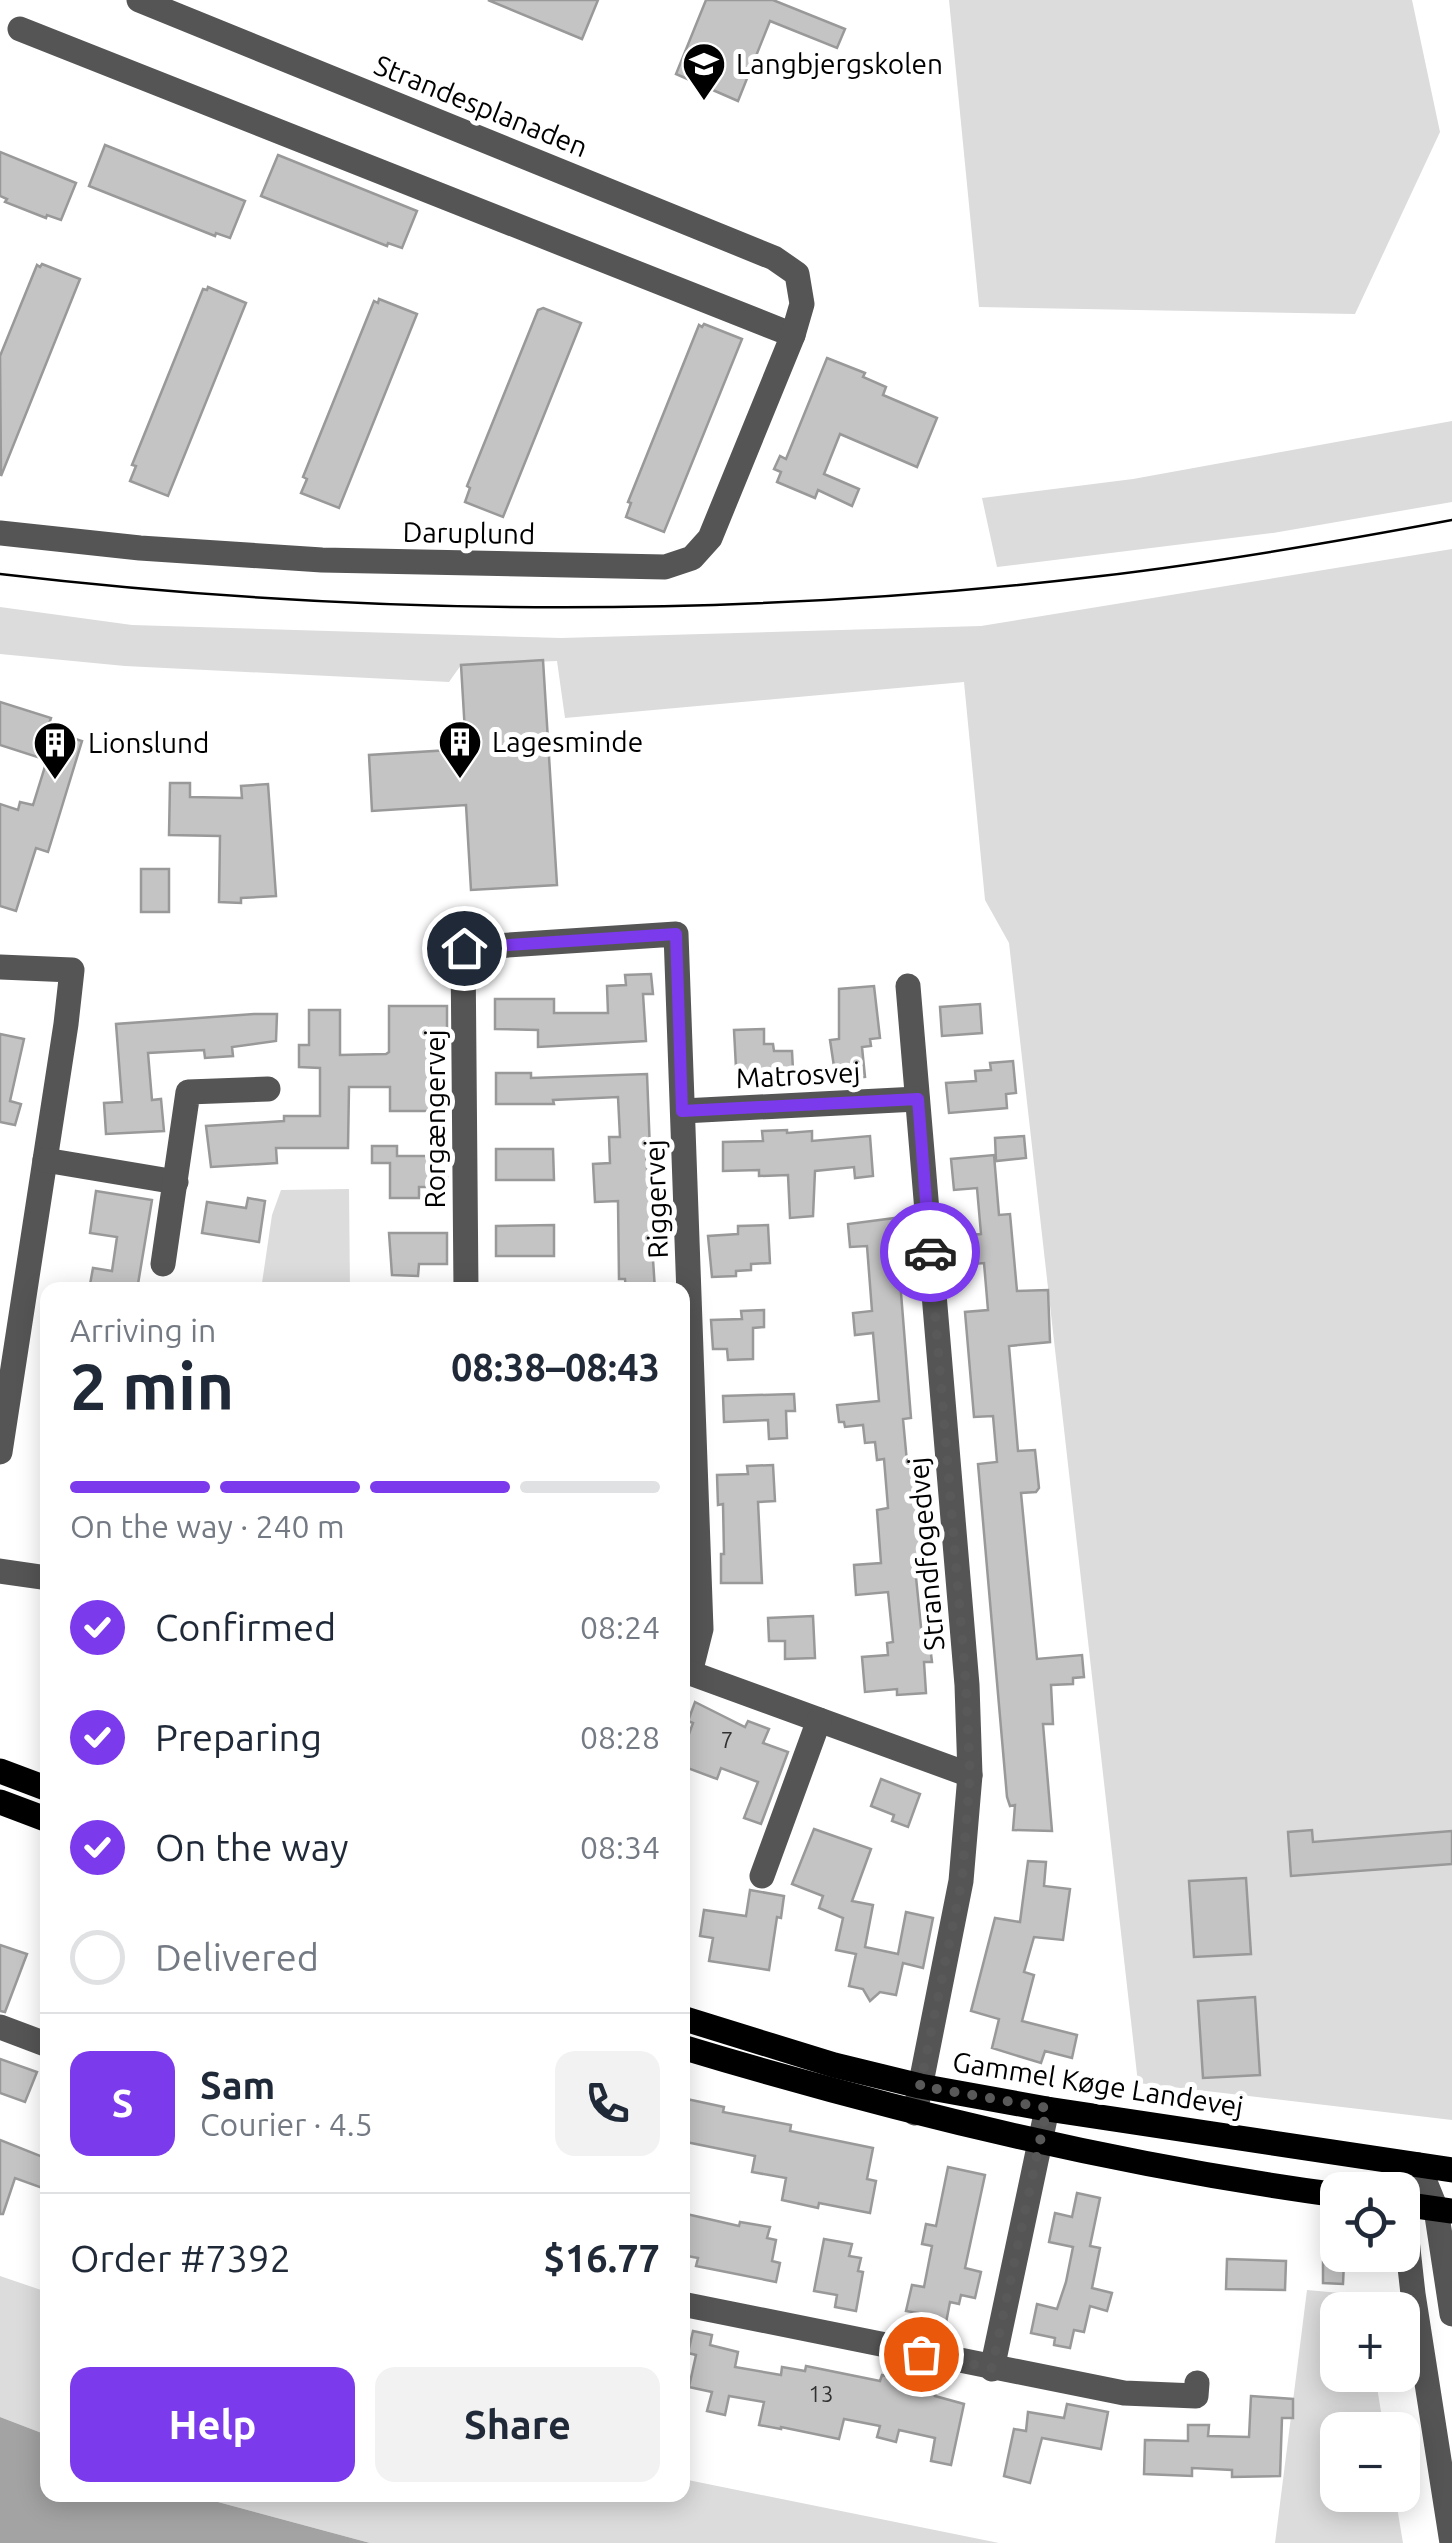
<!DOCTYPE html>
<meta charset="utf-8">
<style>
body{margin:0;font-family:Ubuntu,sans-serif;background:#f2f2f3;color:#1f2937;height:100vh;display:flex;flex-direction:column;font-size:38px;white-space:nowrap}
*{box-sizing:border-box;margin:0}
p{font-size:32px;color:#747a83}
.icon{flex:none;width:55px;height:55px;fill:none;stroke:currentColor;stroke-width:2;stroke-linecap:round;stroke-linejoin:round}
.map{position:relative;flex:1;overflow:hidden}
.drawer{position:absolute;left:40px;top:1282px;width:650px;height:1220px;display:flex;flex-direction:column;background:#fff;border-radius:20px;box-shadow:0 5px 25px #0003}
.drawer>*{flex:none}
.controls{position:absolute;left:1320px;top:2172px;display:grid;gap:20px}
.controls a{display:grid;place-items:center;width:100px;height:100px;border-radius:20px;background:#fff;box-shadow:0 5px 25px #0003;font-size:50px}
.pin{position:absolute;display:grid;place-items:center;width:85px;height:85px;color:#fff;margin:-42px;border:5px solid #fff;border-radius:50%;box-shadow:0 2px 10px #0007}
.courier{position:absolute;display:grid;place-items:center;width:100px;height:100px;margin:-50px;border:8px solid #7c3aed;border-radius:50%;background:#fff;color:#222;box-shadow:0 2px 12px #0007}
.overview em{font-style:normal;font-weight:700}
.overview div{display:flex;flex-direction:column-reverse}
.overview{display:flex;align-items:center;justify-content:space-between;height:170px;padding:0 30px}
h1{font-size:65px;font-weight:700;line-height:75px}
.bar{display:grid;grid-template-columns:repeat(4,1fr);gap:15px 10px;align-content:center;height:120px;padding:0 30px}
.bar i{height:12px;border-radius:8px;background:#e0e1e3}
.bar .current{background:#7c3aed}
.bar p{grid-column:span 4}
.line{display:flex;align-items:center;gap:25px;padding:0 30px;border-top:2px solid #e0e1e3}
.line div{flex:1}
.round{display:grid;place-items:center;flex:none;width:105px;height:105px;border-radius:20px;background:#f2f2f3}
ol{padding:0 30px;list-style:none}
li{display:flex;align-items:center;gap:30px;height:110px}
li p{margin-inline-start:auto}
li .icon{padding:10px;border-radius:50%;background:#7c3aed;color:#fff;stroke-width:4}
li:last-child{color:#747a83}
li i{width:55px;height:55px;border:5px solid #e0e1e3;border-radius:50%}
.action{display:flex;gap:20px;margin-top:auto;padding:20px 30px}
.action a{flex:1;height:115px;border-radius:20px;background:#7c3aed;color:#fff;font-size:40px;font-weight:700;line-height:115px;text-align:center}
.action a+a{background:#f2f2f3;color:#1f2937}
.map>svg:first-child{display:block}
</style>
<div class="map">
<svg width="1452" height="2543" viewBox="0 0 1452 2543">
<rect width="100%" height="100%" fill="#fff"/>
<g fill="#dcdcdc">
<path d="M 949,0 L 1412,0 L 1440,132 L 1355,314 L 979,307 Z"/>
<path d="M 1452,421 L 1452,502 L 1273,533 L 997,567 L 982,498 L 1133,479 Z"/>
<path d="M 1452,549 L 1452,2120 L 1138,2083 L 1009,943 L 985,900 L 964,682 L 565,718 L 557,661 L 461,665 L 449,682 L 125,666 L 0,654 L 0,607 L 132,625 L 561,638 L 981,626 Z"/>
<path d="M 349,1189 L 350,1290 L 261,1290 L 272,1215 L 281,1190 Z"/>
<path d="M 0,2276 L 47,2292 L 47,2435 L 0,2417 Z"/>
<path d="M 1307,2290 L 1362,2295 L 1365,2310 L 1338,2310 L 1338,2375 L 1375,2375 L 1384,2430 L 1338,2430 L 1338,2495 L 1395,2495 L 1403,2543 L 1275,2543 Z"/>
<path d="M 683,2479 L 999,2543 L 370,2543 L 192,2495 L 527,2495 L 551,2502 L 554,2495 L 682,2495 Z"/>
</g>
<path fill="#a3a3a3" d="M 0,2417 L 47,2435 L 48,2495 L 192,2495 L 370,2543 L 0,2543 Z"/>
<g fill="#c4c4c4" stroke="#999" stroke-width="2.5">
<path d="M 488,0 L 598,0 L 582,39 Z"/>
<path d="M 706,0 L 773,0 L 845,29 L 837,48 L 770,21 L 738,101 L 676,74 Z"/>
<path d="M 105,145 L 245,201 L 230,238 L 216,233 L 215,236 L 89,186 Z"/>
<path d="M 0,152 L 76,183 L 61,220 L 47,215 L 46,218 L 5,202 L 7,199 L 0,196 Z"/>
<path d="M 278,155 L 417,211 L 402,248 L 388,243 L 387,246 L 261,196 Z"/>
<path d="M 42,264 L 80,279 L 1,476 L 0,356 L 37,265 L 40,267 Z"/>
<path d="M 208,287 L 246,303 L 168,496 L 130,481 L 136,466 L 132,465 L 203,289 L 207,290 Z"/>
<path d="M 379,299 L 417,314 L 339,508 L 301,493 L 307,479 L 303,477 L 374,301 L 378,303 Z"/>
<path d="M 543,308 L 581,323 L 503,517 L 465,502 L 470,488 L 467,486 L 538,310 Z"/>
<path d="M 704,324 L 742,339 L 664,532 L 626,517 L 631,503 L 628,502 L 699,325 L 702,327 Z"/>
<path d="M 827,358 L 865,373 L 863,377 L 886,387 L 883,395 L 937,418 L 917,467 L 840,434 L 824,474 L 859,489 L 852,506 L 818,490 L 815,498 L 777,482 L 781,472 L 774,469 L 780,456 L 786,459 Z"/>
<path d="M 543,660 L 557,885 L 471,890 L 466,805 L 372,811 L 369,755 L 466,749 L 461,665 Z"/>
<path d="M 0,702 L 51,718 L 47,730 L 82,741 L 48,852 L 36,848 L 16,911 L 0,906 L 0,804 L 18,810 L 20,802 L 33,805 L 47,760 L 0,745 Z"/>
<path d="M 170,783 L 190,783 L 190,797 L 242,798 L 241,786 L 268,784 L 276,896 L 241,898 L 241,903 L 219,902 L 220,836 L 169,835 Z"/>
<rect x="141" y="869" width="28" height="43"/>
<path d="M 651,974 L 653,994 L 643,994 L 646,1041 L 538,1047 L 538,1030 L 495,1029 L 495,999 L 554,999 L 554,1013 L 608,1013 L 607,986 L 626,985 L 625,975 Z"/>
<path d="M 874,986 L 880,1038 L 870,1039 L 871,1046 L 862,1047 L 865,1077 L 836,1080 L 830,1040 L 839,1039 L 839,989 Z"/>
<path d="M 980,1004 L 982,1033 L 942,1036 L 940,1007 Z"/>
<path d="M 389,1006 L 447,1006 L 447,1037 L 433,1037 L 433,1079 L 447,1079 L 447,1111 L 390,1111 L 390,1087 L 349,1087 L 348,1148 L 276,1148 L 277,1163 L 211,1167 L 206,1126 L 284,1121 L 284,1116 L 320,1116 L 320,1068 L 299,1067 L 299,1045 L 309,1045 L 309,1010 L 340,1010 L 340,1055 L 386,1054 L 389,1052 Z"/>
<path d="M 254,1014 L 277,1014 L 276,1041 L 232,1047 L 233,1056 L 205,1058 L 204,1050 L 148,1053 L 152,1100 L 161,1099 L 164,1131 L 106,1134 L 104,1103 L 122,1102 L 116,1024 Z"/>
<path d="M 764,1029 L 764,1044 L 773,1044 L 774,1051 L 792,1051 L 793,1070 L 765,1072 L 765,1086 L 737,1087 L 734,1030 Z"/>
<path d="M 0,1034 L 24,1039 L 10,1101 L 21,1104 L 15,1125 L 0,1122 Z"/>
<path d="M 1013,1061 L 1016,1093 L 1006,1094 L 1007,1108 L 949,1113 L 946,1083 L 976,1081 L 975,1071 L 991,1070 L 990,1063 Z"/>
<path d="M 496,1073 L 531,1073 L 531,1078 L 647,1074 L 650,1151 L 646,1152 L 655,1290 L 626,1290 L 625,1279 L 619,1279 L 618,1201 L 595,1202 L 593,1164 L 610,1163 L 609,1137 L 620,1137 L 618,1097 L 553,1100 L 554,1104 L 496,1104 Z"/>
<path d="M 787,1130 L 787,1133 L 812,1131 L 812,1141 L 870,1136 L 873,1176 L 855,1178 L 854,1167 L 815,1171 L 813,1216 L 790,1218 L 788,1175 L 759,1176 L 759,1170 L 723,1171 L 723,1142 L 763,1141 L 762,1131 Z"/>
<path d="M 1024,1136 L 1026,1158 L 996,1161 L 995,1138 Z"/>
<path d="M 372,1146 L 397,1146 L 397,1156 L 447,1156 L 447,1187 L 419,1187 L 419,1198 L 390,1198 L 390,1163 L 372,1163 Z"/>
<path d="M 496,1149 L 553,1149 L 554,1180 L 496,1180 Z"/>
<path d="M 994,1155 L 999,1215 L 1010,1214 L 1017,1291 L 1048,1290 L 1050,1342 L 1009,1346 L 1018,1451 L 1035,1450 L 1039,1488 L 1036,1492 L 1021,1493 L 1037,1659 L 1082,1655 L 1084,1677 L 1073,1678 L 1073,1684 L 1051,1685 L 1053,1724 L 1043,1724 L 1052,1831 L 1013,1830 L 1015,1805 L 1010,1806 L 1007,1797 L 978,1464 L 997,1462 L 993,1416 L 974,1417 L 965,1312 L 988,1310 L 984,1263 L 961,1265 L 958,1236 L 981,1234 L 977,1188 L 954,1190 L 951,1159 Z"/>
<path d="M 96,1191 L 152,1200 L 137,1290 L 89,1290 L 93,1268 L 112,1271 L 117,1237 L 90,1233 Z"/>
<path d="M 248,1198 L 265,1201 L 259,1242 L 202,1233 L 207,1202 L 246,1208 Z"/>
<path d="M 895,1218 L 911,1418 L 903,1419 L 907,1462 L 913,1462 L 916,1499 L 919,1498 L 925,1576 L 916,1577 L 922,1637 L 929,1637 L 932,1662 L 924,1662 L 926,1693 L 897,1695 L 897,1689 L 865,1692 L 862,1657 L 888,1655 L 887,1643 L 893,1642 L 888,1592 L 856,1595 L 854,1565 L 881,1563 L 877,1510 L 888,1508 L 884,1459 L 877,1460 L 875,1442 L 865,1443 L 863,1425 L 845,1427 L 844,1422 L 839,1422 L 837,1405 L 879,1401 L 873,1333 L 855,1335 L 853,1313 L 872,1311 L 867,1246 L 850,1247 L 848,1224 Z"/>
<path d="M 554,1225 L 554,1256 L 496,1256 L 496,1226 Z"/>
<path d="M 768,1225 L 770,1263 L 751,1264 L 751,1270 L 736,1271 L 736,1276 L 712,1277 L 708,1236 L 738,1234 L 738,1226 Z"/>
<path d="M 389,1233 L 447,1233 L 447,1264 L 419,1264 L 418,1276 L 392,1275 Z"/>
<path d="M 764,1310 L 764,1327 L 753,1328 L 753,1359 L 728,1360 L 727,1349 L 713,1349 L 711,1320 L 742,1319 L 741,1311 Z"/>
<path d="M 794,1394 L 795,1411 L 786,1411 L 787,1438 L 769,1439 L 768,1420 L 724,1422 L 723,1396 Z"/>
<path d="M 773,1465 L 775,1501 L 758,1502 L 762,1583 L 721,1583 L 721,1554 L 724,1554 L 723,1504 L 718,1505 L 717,1475 L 748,1474 L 747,1466 Z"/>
<path d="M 813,1616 L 815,1658 L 785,1659 L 785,1641 L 769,1641 L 768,1618 Z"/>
<path d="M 695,1702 L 745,1727 L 748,1721 L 769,1729 L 763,1743 L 788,1752 L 761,1824 L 744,1818 L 758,1782 L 721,1768 L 717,1779 L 682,1766 L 682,1753 L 693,1723 L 688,1721 Z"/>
<path d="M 881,1779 L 920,1794 L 908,1827 L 892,1821 L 894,1815 L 871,1806 Z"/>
<path d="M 814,1829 L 871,1849 L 852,1901 L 873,1905 L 865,1947 L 898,1954 L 906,1912 L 933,1918 L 923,1968 L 903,1963 L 896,1995 L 880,1992 L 870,2001 L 863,1989 L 849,1986 L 856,1954 L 836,1950 L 843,1918 L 819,1908 L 823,1896 L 792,1884 Z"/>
<path d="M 1312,1830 L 1313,1842 L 1452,1831 L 1452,1864 L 1291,1876 L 1288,1832 Z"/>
<path d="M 1028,1861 L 1046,1862 L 1044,1886 L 1070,1889 L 1063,1940 L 1034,1937 L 1024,1972 L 1034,1975 L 1022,2021 L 1077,2035 L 1072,2058 L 1045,2051 L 1041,2063 L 992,2048 L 999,2019 L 971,2011 L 995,1918 L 1020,1922 Z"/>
<path d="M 1246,1878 L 1251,1954 L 1194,1957 L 1189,1881 Z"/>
<path d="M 750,1890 L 784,1896 L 781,1918 L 777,1917 L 769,1970 L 709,1961 L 713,1938 L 700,1936 L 704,1910 L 746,1916 Z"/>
<path d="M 0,1945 L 27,1954 L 5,2012 L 0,2011 Z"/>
<path d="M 1255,1997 L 1260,2075 L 1203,2078 L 1198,2001 Z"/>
<path d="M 0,2059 L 37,2072 L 25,2102 L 0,2093 Z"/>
<path d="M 682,2098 L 724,2107 L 723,2112 L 791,2125 L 790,2131 L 873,2148 L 867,2179 L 876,2181 L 870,2213 L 819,2203 L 818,2208 L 782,2200 L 786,2178 L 752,2172 L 755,2156 L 686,2142 L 688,2133 L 682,2132 Z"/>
<path d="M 0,2140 L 48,2159 L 48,2190 L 15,2178 L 3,2214 L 0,2214 Z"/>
<path d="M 948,2167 L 985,2175 L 965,2268 L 981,2272 L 975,2298 L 961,2295 L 959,2304 L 950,2302 L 944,2333 L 915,2327 L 918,2313 L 906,2311 L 912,2285 L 924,2287 L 932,2246 L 922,2244 L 926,2224 L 936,2226 Z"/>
<path d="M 1077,2193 L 1100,2198 L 1090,2246 L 1100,2248 L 1092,2288 L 1112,2293 L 1107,2311 L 1090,2306 L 1084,2332 L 1074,2330 L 1070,2348 L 1054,2345 L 1055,2338 L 1031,2333 L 1037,2304 L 1057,2309 L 1066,2282 L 1073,2247 L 1049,2242 L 1055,2213 L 1072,2217 Z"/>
<path d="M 682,2213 L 739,2226 L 740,2222 L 770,2227 L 767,2238 L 776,2240 L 772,2261 L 780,2263 L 776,2282 L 696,2266 L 698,2258 L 682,2255 Z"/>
<path d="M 824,2239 L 852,2244 L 849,2256 L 861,2258 L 858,2271 L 863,2272 L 856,2311 L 835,2307 L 837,2295 L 814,2291 Z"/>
<path d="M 1227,2259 L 1286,2261 L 1285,2290 L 1226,2289 Z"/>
<path d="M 1323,2262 L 1344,2262 L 1343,2284 L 1323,2283 Z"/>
<path d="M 693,2331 L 712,2335 L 710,2345 L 738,2352 L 735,2367 L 781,2375 L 782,2367 L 805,2371 L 806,2366 L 880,2381 L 882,2375 L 937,2388 L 935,2396 L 964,2404 L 951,2465 L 931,2461 L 935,2438 L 899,2430 L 896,2442 L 877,2437 L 880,2426 L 844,2419 L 839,2439 L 781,2427 L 781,2429 L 759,2425 L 764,2402 L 729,2396 L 725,2415 L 707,2411 L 712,2392 L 689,2387 L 696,2355 L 688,2353 Z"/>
<path d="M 1251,2396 L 1293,2399 L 1293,2418 L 1282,2418 L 1280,2476 L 1232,2477 L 1232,2470 L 1192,2468 L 1192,2476 L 1144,2474 L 1145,2440 L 1188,2441 L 1188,2425 L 1209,2425 L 1208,2436 L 1249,2437 Z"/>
<path d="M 1067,2404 L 1108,2412 L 1101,2449 L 1042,2438 L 1030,2483 L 1004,2476 L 1014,2429 L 1026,2431 L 1028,2412 L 1064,2418 Z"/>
</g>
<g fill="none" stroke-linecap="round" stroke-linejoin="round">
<g stroke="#555" stroke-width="25">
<path d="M 20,29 L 793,335"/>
<path d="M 0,533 L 140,548 L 322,560 L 665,567 L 692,558 L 710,538 L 793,335 L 802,304 L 797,274 L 774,258 L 139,0"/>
<path d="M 0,967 L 72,970 L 66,1024 L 0,1452"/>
<path d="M 908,986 L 967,1685 L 970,1775 L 961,1881 L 915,2113"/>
<path d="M 683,1111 L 917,1099"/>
<path d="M 45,1160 L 176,1182"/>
<path d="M 163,1264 L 188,1092 L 268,1089"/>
<path d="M 466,1290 L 463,948 L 676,934 L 701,1629 L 690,1673"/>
<path d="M 0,1571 L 48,1578"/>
<path d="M 682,1670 L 970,1775"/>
<path d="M 762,1876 L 819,1720"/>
<path d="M 0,2027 L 48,2045"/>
<path d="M 1418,2165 L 1403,2204 L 1413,2294 L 1452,2543"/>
<path d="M 1418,2165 L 1436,2209 L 1452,2314"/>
<path d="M 682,2304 L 1124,2393 L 1196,2396 L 1197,2383"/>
<path d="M 992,2369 L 1047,2109"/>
</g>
<g stroke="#000" stroke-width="25">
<path d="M 0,1771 L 48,1789"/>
<path d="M 0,1802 L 48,1820"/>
<path d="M 682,2018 L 834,2065 L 920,2086 L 1047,2109 L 1452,2170"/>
<path d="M 682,2047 C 897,2112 1115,2165 1338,2195"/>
<path d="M 1402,2204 L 1452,2211"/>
</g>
<path stroke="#000" stroke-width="2.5" d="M 0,574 C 366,617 735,619 1101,576 C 1219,562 1335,542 1452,520"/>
</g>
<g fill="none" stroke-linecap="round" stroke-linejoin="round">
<path stroke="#595959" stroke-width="10" stroke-dasharray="0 18" d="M 921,2354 L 992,2368 L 1047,2108 L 920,2086 L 962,1880 L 970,1775 L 966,1685 L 930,1252"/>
<path stroke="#7c3aed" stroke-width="12" d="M 464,948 L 676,934 L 682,1111 L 918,1099 L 930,1252"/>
</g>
<defs>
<g id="school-pin" transform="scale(2.25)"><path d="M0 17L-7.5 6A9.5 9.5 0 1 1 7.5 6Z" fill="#000" stroke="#fff"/><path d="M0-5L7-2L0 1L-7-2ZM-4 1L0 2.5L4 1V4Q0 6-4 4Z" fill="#fff"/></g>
<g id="building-pin" transform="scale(2.25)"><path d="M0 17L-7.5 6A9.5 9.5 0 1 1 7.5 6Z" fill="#000" stroke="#fff"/><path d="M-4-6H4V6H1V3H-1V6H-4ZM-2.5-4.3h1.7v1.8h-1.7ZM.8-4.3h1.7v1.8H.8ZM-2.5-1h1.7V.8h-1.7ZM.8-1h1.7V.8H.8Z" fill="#fff"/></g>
</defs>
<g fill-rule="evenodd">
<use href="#school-pin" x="704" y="64"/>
<use href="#building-pin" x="460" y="742"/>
<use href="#building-pin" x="55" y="743"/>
</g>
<g text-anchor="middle" stroke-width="10" stroke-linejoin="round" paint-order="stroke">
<g font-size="22" fill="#313131">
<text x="727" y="1748">7</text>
<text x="821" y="2402">13</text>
</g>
<g font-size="28" fill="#000" stroke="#fff" text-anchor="start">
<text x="736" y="74">Langbjergskolen</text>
<text x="492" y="752">Lagesminde</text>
<text x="88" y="753">Lionslund</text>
</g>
<g font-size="28" fill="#000" stroke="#fff">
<text transform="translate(481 106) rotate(22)" y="10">Strandesplanaden</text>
<text transform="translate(469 533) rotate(1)" y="10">Daruplund</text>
<text transform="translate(798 1075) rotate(-3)" y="10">Matrosvej</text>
<text transform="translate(435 1119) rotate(-90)" y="10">Rorgængervej</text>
<text transform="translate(656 1199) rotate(-92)" y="10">Riggervej</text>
<text transform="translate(926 1554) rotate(-95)" y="10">Strandfogedvej</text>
<text transform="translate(1098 2084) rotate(9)" y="10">Gammel Køge Landevej</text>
</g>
</g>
</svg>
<div class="controls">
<a><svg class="icon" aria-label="locate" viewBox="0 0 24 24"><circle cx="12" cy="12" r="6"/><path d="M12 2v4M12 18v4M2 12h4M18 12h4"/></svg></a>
<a>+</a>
<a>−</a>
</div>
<div class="pin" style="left:921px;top:2354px;background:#ea580c"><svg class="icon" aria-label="bag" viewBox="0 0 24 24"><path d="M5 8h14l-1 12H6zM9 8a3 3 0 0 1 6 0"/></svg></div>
<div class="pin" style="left:464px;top:948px;background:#1f2937"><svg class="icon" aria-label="home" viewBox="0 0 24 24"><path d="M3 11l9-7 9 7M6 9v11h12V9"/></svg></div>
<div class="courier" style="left:930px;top:1252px"><svg class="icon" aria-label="car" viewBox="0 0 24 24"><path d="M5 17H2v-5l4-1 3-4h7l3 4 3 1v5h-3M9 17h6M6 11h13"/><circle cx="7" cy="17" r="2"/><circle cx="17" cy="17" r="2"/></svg></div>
<section class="drawer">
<div class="overview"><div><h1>2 min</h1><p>Arriving in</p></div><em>08:38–08:43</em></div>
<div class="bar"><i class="current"></i><i class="current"></i><i class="current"></i><i></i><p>On the way · 240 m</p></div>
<ol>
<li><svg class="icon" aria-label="check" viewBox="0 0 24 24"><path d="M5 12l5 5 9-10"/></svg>Confirmed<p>08:24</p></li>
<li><svg class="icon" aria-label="check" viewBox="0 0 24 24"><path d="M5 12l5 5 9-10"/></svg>Preparing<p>08:28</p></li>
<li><svg class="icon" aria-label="check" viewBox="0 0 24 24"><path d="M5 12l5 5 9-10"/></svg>On the way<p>08:34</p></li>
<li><i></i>Delivered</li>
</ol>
<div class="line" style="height:180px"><b class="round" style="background:#7c3aed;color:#fff">S</b><div><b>Sam</b><p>Courier · 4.5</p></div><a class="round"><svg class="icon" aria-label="phone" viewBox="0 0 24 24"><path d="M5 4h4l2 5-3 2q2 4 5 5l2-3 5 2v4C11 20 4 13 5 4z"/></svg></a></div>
<div class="line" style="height:130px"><div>Order #7392</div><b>$16.77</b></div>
<div class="action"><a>Help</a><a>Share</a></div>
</section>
</div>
